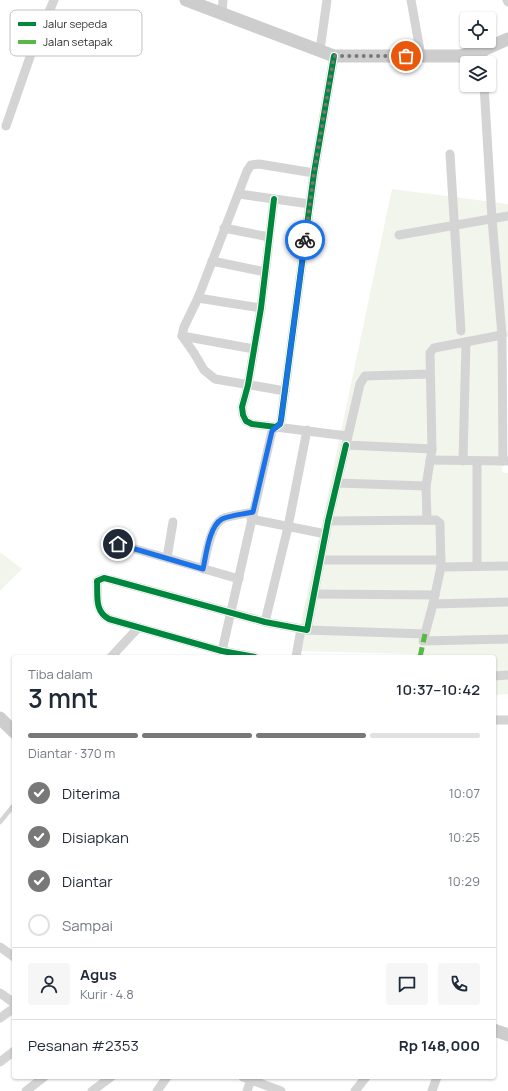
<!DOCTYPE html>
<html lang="id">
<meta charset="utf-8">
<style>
body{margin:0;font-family:Manrope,sans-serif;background:#f6f6f7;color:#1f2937;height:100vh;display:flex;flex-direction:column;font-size:15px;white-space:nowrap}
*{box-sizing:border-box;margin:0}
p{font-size:13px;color:#747a83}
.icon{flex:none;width:22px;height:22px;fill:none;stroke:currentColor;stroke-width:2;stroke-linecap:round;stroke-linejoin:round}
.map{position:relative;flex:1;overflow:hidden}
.sheet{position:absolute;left:12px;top:655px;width:484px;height:424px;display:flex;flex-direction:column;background:#fff;border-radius:4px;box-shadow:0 1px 3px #0004}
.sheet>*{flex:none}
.tools{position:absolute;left:460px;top:12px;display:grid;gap:8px}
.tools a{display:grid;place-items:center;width:36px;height:36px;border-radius:4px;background:#fff;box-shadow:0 1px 3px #0004;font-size:20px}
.pin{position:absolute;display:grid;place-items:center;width:34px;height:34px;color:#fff;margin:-17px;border:2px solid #fff;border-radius:50%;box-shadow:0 1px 4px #0007}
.courier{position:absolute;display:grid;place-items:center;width:40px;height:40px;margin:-20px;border:3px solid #1a73e8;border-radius:50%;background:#fff;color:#222;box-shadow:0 1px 5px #0007}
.overview em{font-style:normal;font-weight:600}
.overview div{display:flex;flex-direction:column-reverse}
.overview{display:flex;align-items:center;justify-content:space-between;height:68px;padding:0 16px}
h1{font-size:26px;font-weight:600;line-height:30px}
.bar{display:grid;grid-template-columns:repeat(4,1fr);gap:6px 4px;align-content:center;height:48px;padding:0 16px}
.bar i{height:5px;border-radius:3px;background:#e0e1e3}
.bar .on{background:#787878}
.bar p{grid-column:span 4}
.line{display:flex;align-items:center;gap:10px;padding:0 16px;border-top:1px solid #e0e1e3}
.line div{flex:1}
.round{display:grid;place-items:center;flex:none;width:42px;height:42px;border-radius:4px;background:#f6f6f7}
ol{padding:0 16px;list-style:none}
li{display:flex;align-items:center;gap:12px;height:44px}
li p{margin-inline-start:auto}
li .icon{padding:4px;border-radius:50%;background:#787878;color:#fff;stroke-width:4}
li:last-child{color:#747a83}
li i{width:22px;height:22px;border:2px solid #e0e1e3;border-radius:50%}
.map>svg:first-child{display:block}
</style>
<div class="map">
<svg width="508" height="1091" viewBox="0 0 508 1091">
<rect width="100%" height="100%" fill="#fff"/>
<g fill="#f2f5ec">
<path d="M 392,189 L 508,204 L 508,337 L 498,339 L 502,472 L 508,473 L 508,694 L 494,695 L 494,657 L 415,657 L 416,654 L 295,651 Z"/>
<path d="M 0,552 L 22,569 L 0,591 Z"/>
</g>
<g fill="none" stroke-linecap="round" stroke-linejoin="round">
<path stroke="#d4d4d4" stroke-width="4.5" d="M 0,822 L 14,805"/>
<g stroke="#d4d4d4" stroke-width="9">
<path d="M 411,0 L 421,56"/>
<path d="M 507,0 L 508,2"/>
<path d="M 222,13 L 223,0"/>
<path d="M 320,50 L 327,0"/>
<path d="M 483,50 L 483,63"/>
<path d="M 484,85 L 492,219 L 502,335 L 503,461"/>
<path d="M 6,126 L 31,54 L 54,0"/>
<path d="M 450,154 L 461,331"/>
<path d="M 239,194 L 310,204"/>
<path d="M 274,199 L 261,308 L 248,385 L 242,407 L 243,415 L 246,421 L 252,424 L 276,427 L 280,424 L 281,420 L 314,173 L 334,56"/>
<path d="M 224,228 L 269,237"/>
<path d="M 399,235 L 508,216"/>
<path d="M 212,261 L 265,272"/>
<path d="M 198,298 L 261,308"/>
<path d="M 182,336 L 254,349"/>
<path d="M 430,374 L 365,376 L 360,384 L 346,445 L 432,449"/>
<path d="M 285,391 L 215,379 L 204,370 L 194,353 L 182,336 L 184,327 L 198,298 L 247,171 L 251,165 L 259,164 L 314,173"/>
<path d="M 430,460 L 508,461"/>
<path d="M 463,461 L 466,342"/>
<path d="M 337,483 L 426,486"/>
<path d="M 251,519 L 326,534"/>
<path d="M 427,520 L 426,486 L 432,449 L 430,353 L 434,348 L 502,335"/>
<path d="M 118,544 L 239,579"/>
<path d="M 167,558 L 173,522"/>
<path d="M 321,560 L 441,560"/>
<path d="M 477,566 L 477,461"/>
<path d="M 441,567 L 508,566"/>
<path d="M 203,569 C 206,556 210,526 222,519 C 230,515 245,514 253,512"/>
<path d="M 314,594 L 435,595"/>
<path d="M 433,604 L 508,602"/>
<path d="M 265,622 L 288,527 L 307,430"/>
<path d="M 307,630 L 425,634 L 433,604 L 441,567 L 440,523 L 436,520 L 328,521"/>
<path d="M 423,641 L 508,639"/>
<path d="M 222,651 L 272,431 L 276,427 L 347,436"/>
<path d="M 111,657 L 138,628"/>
<path d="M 255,657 L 222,651 L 109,619 C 94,611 98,595 97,581 L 104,578 L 112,580 L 265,622 L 307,630 L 328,521 L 346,445"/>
<path d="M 296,657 L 301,629"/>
<path d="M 494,676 L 508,675"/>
<path d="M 494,720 L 508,720"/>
<path d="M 0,947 L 14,957"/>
<path d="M 0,993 L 14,1003"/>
<path d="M 0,1018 L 14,1008"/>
<path d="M 0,1062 L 14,1051"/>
<path d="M 243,1077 L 281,1091"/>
<path d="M 26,1091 L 44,1077"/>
<path d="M 92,1091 L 111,1077"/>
<path d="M 157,1091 L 167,1077"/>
<path d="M 247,1091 L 251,1080"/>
<path d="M 355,1091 L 366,1077"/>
<path d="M 432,1091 L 437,1077"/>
</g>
<g stroke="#cdcdcd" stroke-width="13">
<path d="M 186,0 L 334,56 L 459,56 L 483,50 L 508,39"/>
<path d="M 0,718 L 14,732"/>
<path d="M 494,1030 L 508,1035"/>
</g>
<path stroke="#58b947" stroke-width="5" stroke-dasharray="10 5" stroke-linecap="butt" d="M 420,657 L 425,634"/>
<g stroke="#fff" stroke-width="8">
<g id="cycleway">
<path d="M 274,199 L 261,308 L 248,385 L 242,407 L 243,415 L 246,421 L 252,424 L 276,427 L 280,424 L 281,420 L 314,173 L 334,56"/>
<path d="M 255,657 L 222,651 L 109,619 C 94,611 98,595 97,581 L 104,578 L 112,580 L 265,622 L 307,630 L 328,521 L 346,445"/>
</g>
</g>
<use href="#cycleway" stroke="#00873e" stroke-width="6"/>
</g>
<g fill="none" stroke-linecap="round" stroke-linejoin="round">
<path stroke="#787878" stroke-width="4" stroke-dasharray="0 7.2" d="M 305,240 L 314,173 L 334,56 L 406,56"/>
<path stroke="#1a73e8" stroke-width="5" d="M 118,544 L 203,569 C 206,556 209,526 222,519 C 230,515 245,514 253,512 L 272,431 L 280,424 L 281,420 L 305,240"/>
</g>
<rect x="10" y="10" width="132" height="46" rx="6" fill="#fff" stroke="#c1c1c1" stroke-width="1"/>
<rect x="18" y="22" width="18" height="4" fill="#00873e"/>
<rect x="18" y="40" width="18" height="4" fill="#58b947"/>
<g font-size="11" fill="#2f2f2f">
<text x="43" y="28">Jalur sepeda</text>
<text x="43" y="46">Jalan setapak</text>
</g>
</svg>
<div class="tools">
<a><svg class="icon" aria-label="locate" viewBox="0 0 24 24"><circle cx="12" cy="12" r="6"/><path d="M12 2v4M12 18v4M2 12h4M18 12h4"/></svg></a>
<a><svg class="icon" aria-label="layers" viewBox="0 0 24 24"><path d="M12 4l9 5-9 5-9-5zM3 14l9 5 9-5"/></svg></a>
</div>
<div class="pin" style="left:406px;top:56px;background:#ea580c"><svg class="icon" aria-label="bag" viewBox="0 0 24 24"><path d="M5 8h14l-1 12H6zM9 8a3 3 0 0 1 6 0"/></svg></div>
<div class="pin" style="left:118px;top:544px;background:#1f2937"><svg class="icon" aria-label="home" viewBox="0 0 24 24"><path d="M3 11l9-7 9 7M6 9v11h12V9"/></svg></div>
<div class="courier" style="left:305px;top:240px"><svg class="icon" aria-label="bike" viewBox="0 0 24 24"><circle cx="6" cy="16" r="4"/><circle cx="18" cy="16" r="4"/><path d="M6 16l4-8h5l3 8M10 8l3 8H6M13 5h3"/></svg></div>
<section class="sheet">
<div class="overview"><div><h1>3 mnt</h1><p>Tiba dalam</p></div><em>10:37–10:42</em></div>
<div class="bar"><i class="on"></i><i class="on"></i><i class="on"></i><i></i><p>Diantar · 370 m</p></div>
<ol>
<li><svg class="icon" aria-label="check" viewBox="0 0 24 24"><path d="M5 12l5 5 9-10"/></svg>Diterima<p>10:07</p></li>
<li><svg class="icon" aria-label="check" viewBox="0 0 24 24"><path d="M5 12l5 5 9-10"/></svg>Disiapkan<p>10:25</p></li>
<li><svg class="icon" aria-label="check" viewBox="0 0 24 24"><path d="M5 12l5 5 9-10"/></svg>Diantar<p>10:29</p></li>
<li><i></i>Sampai</li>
</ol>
<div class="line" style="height:72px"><a class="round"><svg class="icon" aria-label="person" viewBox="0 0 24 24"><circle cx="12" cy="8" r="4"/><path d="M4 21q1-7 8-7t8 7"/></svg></a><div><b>Agus</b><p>Kurir · 4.8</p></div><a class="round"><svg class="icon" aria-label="chat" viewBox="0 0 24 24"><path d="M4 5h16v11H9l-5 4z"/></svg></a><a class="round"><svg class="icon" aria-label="phone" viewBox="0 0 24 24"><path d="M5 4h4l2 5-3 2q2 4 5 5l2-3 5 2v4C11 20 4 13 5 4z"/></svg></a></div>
<div class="line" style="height:52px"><div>Pesanan #2353</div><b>Rp 148,000</b></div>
</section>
</div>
